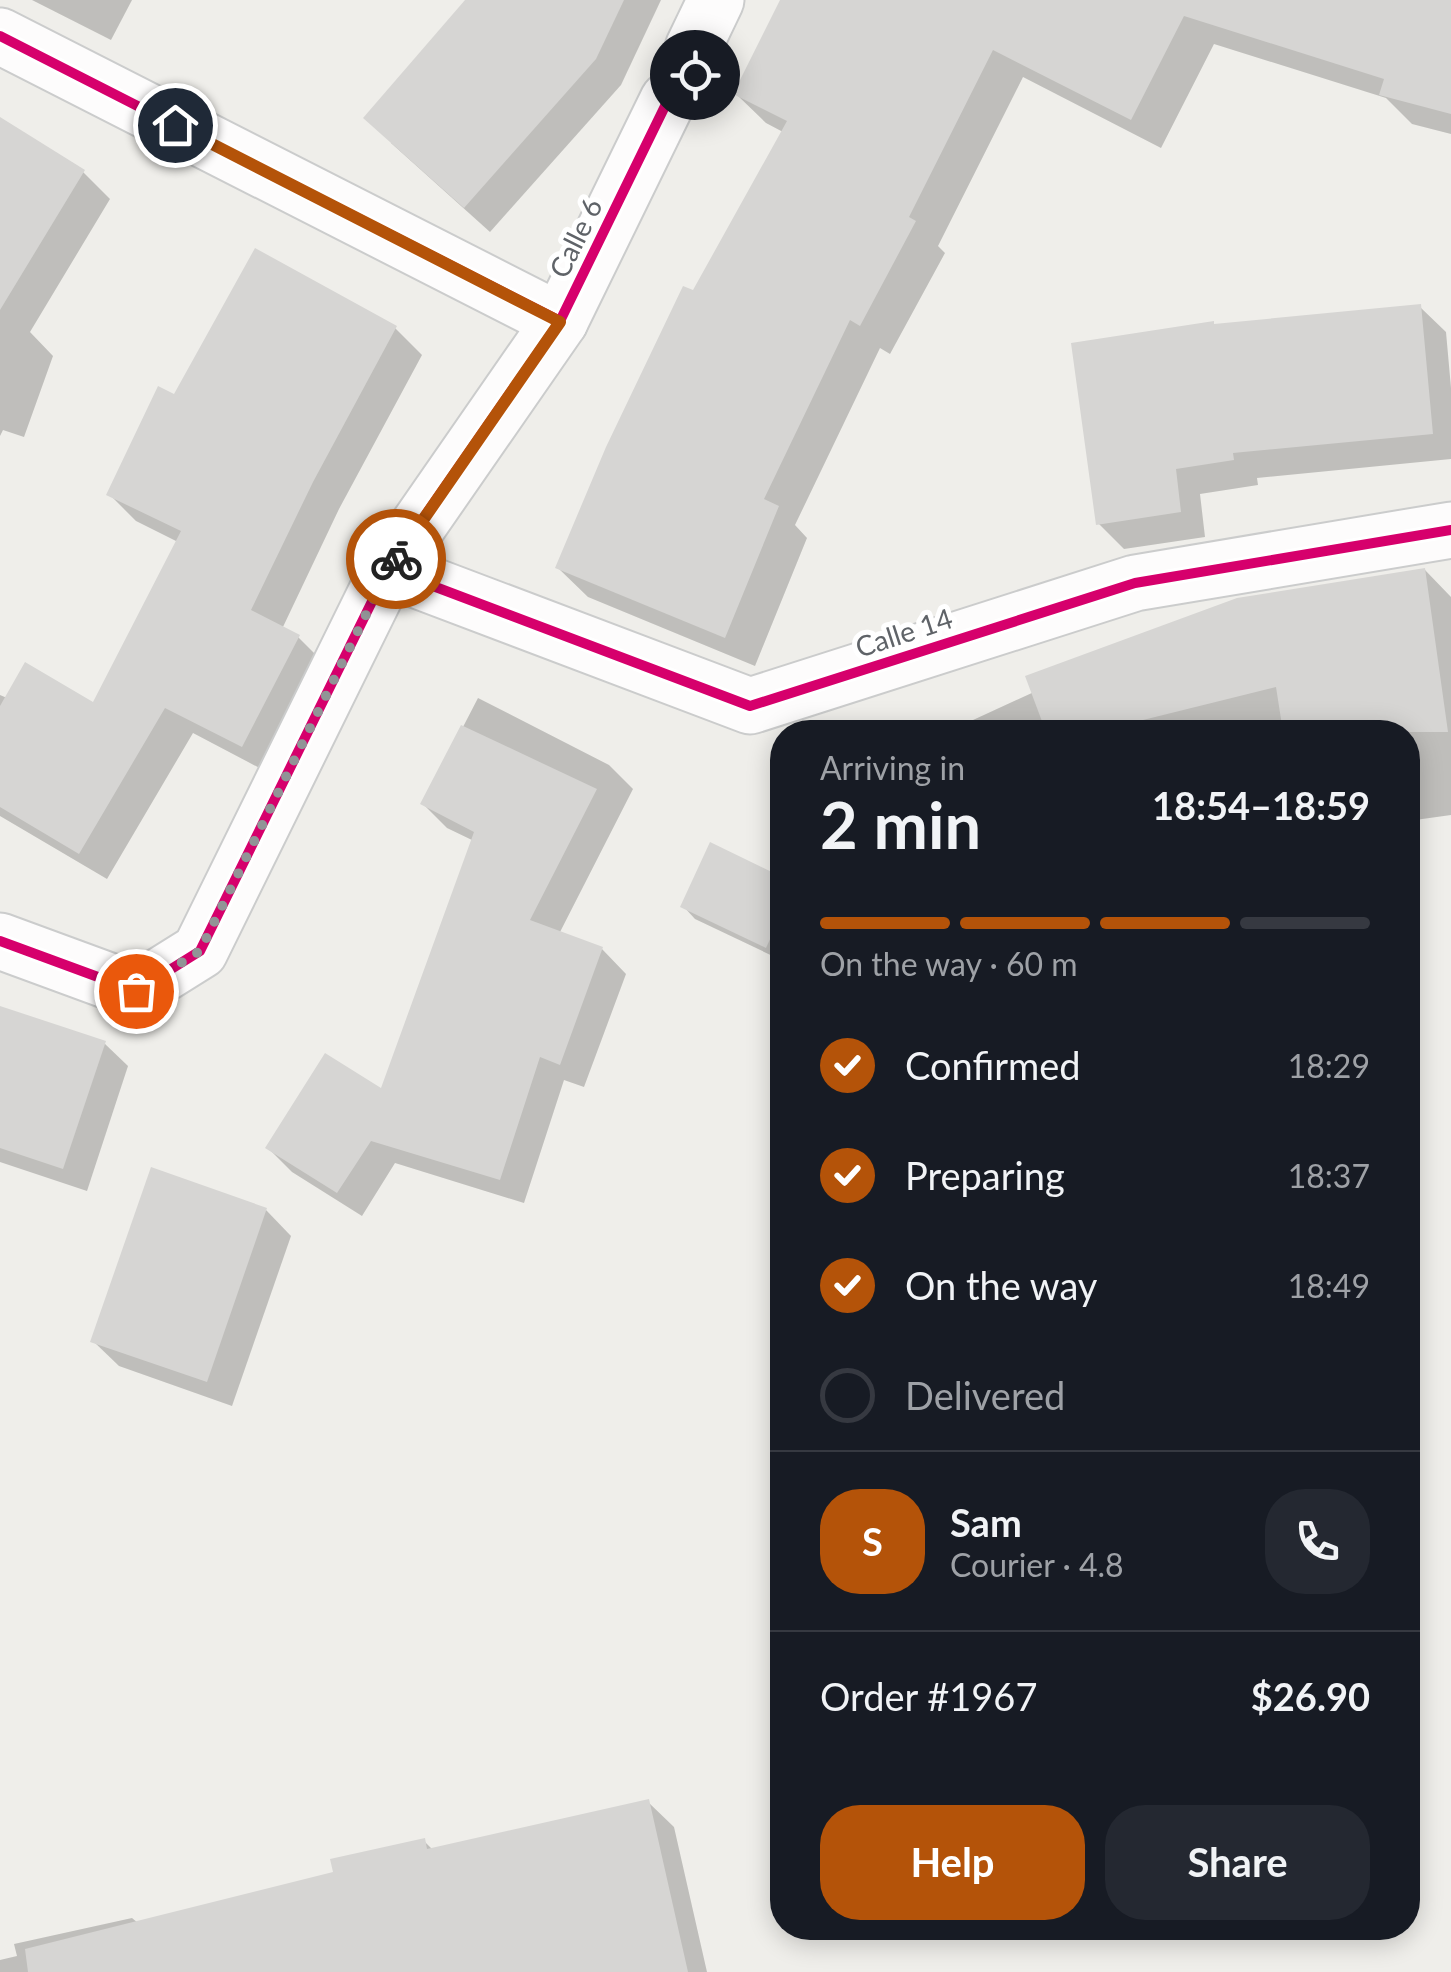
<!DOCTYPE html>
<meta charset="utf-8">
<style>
body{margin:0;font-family:Lato,sans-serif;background:#242831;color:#f1f3f6;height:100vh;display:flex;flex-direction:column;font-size:38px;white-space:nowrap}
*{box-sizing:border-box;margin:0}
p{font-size:32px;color:#9ea1a6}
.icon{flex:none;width:55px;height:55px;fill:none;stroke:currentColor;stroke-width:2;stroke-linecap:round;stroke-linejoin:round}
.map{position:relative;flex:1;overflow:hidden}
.details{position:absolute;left:770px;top:720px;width:650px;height:1220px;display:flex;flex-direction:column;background:#171b24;border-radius:40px;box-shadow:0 5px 25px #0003}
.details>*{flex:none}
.buttons{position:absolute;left:650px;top:30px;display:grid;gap:20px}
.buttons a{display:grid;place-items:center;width:90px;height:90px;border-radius:50%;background:#171b24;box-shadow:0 5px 25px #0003;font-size:50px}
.pin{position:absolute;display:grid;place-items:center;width:85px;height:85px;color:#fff;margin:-42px;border:5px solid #fff;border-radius:50%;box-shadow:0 2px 10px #0007}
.courier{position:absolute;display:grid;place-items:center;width:100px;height:100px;margin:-50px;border:8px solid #b45309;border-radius:50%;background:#fff;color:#222;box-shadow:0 2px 12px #0007}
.summary em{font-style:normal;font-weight:700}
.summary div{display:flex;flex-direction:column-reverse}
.summary{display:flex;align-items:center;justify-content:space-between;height:170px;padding:0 50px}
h1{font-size:65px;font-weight:700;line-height:75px}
.bar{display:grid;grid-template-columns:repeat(4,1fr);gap:15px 10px;align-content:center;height:120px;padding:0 50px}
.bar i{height:12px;border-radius:8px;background:#363941}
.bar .active{background:#b45309}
.bar p{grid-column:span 4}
.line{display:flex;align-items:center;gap:25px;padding:0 50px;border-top:2px solid #363941}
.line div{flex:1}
.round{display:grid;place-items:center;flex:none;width:105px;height:105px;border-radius:40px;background:#242831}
ol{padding:0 50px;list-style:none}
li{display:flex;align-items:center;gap:30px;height:110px}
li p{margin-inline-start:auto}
li .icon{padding:10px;border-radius:50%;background:#b45309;color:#fff;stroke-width:4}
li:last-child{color:#9ea1a6}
li i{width:55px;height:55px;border:5px solid #363941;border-radius:50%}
.button{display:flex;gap:20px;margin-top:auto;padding:20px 50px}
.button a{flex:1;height:115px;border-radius:40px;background:#b45309;color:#fff;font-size:40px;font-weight:700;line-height:115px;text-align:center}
.button a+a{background:#242831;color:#f1f3f6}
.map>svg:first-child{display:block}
</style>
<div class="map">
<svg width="1451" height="1972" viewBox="0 0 1451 1972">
<rect width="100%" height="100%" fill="#efeeea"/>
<g fill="#0003">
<path d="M 32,0 L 132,0 L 111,40 Z"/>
<path d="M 468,0 L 661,0 L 621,85 L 490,232 L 391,143 Z"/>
<path d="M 783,0 L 1451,0 L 1451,134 L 1412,124 L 1386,98 L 1214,44 L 1161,148 L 1023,77 L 938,246 L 945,253 L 890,354 L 880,348 L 795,525 L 807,538 L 755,666 L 588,597 L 558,568 L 694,294 L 783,132 L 766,123 L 736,94 Z"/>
<path d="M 0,120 L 83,172 L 110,199 L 30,332 L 53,356 L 24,437 L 3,430 L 0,436 Z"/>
<path d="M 1420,307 L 1446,332 L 1451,388 L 1451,459 L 1257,478 L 1258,485 L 1200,494 L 1205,537 L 1124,549 L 1098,523 L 1215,327 Z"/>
<path d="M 395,328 L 422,355 L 339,509 L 282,629 L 298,637 L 325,664 L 269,773 L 193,733 L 107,879 L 0,816 L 0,695 L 7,698 L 94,705 L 178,542 L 136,521 L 109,494 L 175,397 Z"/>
<path d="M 1425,570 L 1451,597 L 1451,815 L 1408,821 L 1408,732 L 1285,732 L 1283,720 L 1233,732 L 947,732 L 1034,692 Z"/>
<path d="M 478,698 L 609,765 L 633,789 L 559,934 L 602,949 L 626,974 L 584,1087 L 564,1080 L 524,1203 L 395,1163 L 362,1216 L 292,1172 L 268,1148 L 383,1092 L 474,841 L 447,828 L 423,804 Z"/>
<path d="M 711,846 L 782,879 L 782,952 L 779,959 L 695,919 L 683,906 Z"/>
<path d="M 0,1008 L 104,1043 L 128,1066 L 87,1191 L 0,1162 Z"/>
<path d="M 266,1210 L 291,1236 L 232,1406 L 119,1366 L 93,1341 Z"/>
<path d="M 648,1802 L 674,1827 L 707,1972 L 0,1972 L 0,1960 L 17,1956 L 14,1944 L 132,1918 L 138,1923 L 336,1874 L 424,1841 L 433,1850 Z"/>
</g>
<g fill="#d6d5d3">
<path d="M 465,0 L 624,0 L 596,59 L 464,208 L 363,118 Z"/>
<path d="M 780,0 L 1451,0 L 1451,114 L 1379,95 L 1384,79 L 1184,16 L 1131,120 L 993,50 L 909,217 L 916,221 L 860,326 L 850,320 L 764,499 L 779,506 L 725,638 L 555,568 L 606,447 L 683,286 L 693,290 L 787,121 L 733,94 Z"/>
<path d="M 0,117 L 85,170 L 0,310 Z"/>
<path d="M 255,248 L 397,326 L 313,482 L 251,610 L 300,635 L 242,747 L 165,708 L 79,854 L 0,807 L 0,706 L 25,662 L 93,702 L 181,531 L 106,495 L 158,386 L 174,394 Z"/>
<path d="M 1421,304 L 1433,434 L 1233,453 L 1234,460 L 1176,469 L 1181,512 L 1096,525 L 1071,343 L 1214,321 L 1214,324 Z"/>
<path d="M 1425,568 L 1448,732 L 1283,732 L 1276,687 L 1143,720 L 1147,732 L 1046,732 L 1025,676 L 1237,598 Z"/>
<path d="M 461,725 L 597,789 L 530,920 L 603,947 L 560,1065 L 540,1057 L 500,1180 L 371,1141 L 337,1193 L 265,1148 L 325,1053 L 381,1088 L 474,832 L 420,804 Z"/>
<path d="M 710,842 L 782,877 L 782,913 L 766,948 L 680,907 Z"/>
<path d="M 0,1006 L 106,1041 L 63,1169 L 0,1148 Z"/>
<path d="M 151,1167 L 267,1208 L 207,1382 L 90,1342 Z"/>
<path d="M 649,1799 L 688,1972 L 28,1972 L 25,1949 L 333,1872 L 330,1859 L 425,1838 L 427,1849 Z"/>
</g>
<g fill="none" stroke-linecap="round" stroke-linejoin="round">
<g stroke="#cbcccc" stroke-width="59">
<g id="minor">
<path d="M 0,36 L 560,321"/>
<path d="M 693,48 L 716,0"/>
<path d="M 388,569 L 750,706 L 1135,583 L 1451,530"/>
<path d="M 0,941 L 136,991 L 200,951 L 388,569 L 560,321 L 668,100"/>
</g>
</g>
<use href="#minor" stroke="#fdfcfc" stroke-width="55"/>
<g stroke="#fff" stroke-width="16">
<g id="cycleway">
<path d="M 0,36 L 560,321"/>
<path d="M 388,569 L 750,706 L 1135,583 L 1451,530"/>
<path d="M 0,941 L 136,991 L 200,951 L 388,569 L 560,321 L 668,100"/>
</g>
</g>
<use href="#cycleway" stroke="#d6006c" stroke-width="10"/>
</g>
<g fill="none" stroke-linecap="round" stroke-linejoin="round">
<path stroke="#919496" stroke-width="10" stroke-dasharray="0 18" d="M 136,991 L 200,951 L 388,570 L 396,559"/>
<path stroke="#b45309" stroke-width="12" d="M 175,125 L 560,322 L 396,559"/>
</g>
<g text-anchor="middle" stroke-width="10" stroke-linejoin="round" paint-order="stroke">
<g font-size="28" fill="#5f6368" stroke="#fff">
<text transform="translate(576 238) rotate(-64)" y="10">Calle 6</text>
<text transform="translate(904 633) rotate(-18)" y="10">Calle 14</text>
</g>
</g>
</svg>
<div class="buttons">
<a><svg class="icon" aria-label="locate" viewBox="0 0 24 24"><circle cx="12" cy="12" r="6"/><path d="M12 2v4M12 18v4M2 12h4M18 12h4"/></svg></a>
</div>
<div class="pin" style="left:136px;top:991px;background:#ea580c"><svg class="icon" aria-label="bag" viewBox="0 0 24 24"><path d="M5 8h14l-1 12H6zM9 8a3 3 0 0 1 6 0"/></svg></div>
<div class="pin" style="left:175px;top:125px;background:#1f2937"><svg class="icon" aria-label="home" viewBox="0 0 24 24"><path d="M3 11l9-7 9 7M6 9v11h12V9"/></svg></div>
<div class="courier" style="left:396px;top:559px"><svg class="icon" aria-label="bike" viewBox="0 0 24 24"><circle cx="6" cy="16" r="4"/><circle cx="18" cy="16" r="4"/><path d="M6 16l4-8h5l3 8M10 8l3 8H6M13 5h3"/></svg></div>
<section class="details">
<div class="summary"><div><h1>2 min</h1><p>Arriving in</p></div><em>18:54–18:59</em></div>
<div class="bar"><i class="active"></i><i class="active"></i><i class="active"></i><i></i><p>On the way · 60 m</p></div>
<ol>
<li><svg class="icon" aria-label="check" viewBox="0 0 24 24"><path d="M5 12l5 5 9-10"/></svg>Confirmed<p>18:29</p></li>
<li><svg class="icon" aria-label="check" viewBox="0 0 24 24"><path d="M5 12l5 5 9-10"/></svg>Preparing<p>18:37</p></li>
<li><svg class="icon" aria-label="check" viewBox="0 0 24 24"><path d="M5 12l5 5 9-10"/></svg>On the way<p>18:49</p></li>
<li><i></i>Delivered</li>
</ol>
<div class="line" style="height:180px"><b class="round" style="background:#b45309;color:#fff">S</b><div><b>Sam</b><p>Courier · 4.8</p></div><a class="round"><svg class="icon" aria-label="phone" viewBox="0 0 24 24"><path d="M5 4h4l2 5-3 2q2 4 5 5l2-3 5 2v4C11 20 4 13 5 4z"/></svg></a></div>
<div class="line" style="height:130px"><div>Order #1967</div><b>$26.90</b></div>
<div class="button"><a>Help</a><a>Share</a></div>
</section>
</div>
